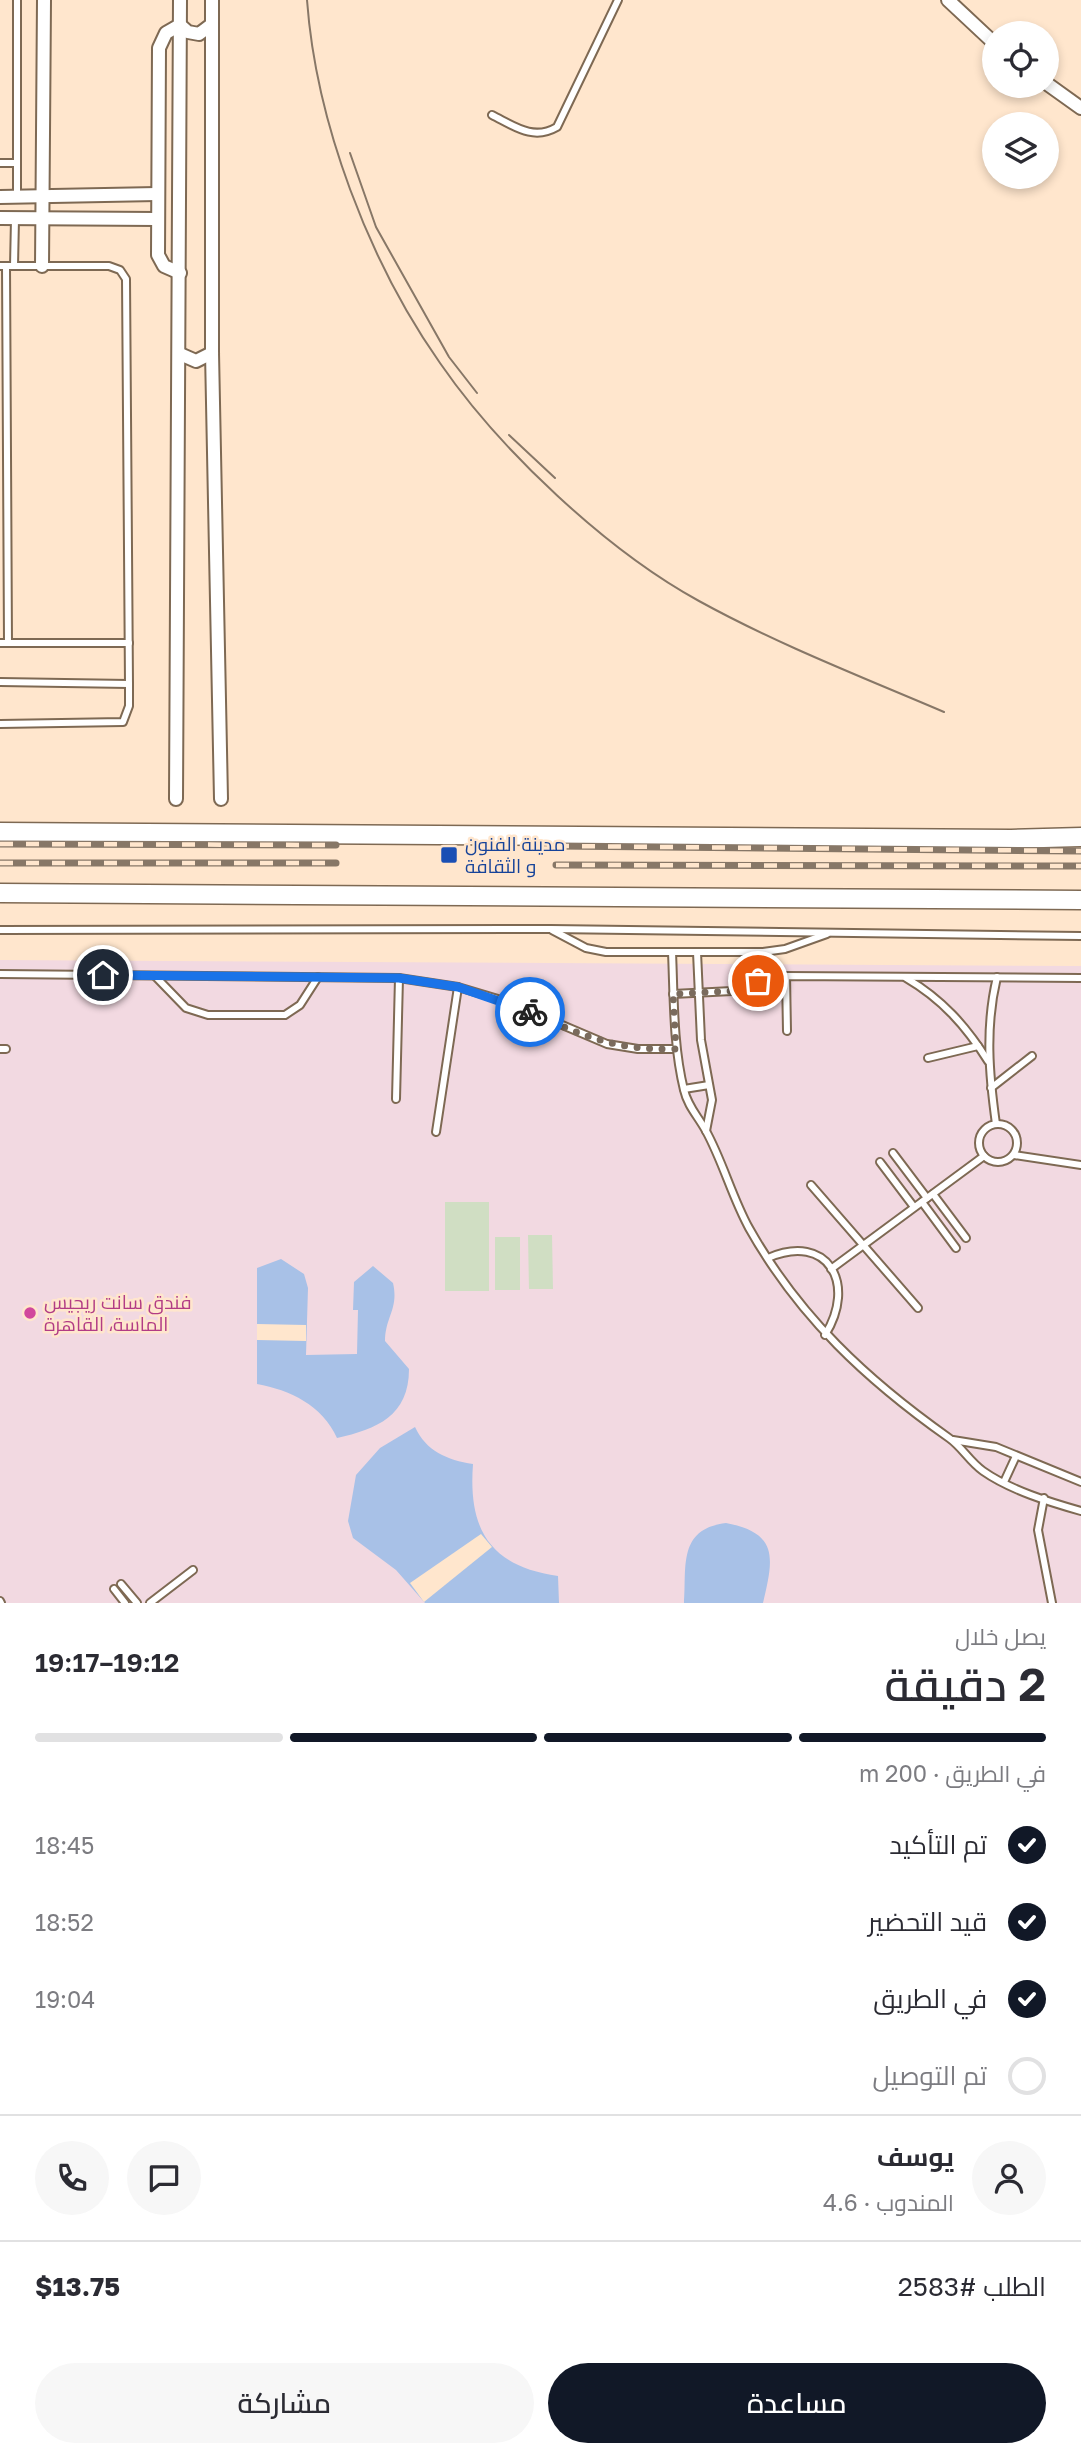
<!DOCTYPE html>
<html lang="ar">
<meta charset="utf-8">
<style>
body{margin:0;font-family:"Golos Text",Cairo,sans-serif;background:#f7f7f7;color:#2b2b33;direction:rtl;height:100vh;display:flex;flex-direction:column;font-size:26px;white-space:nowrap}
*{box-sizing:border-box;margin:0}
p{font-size:23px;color:#7c7c81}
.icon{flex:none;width:38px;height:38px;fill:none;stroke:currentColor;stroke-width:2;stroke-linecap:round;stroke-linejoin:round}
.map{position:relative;height:1603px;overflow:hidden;direction:ltr}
.details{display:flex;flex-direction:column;background:#fff;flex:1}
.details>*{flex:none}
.buttons{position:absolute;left:982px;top:21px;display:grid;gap:14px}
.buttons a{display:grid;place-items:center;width:77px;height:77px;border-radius:50%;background:#fff;box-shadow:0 4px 10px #0003;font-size:35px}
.pin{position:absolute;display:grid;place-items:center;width:60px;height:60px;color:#fff;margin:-30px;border:4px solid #fff;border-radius:50%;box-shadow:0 2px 7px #0007}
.courier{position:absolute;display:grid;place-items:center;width:70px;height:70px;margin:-35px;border:5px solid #1a73e8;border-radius:50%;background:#fff;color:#222;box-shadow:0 2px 9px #0007}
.overview em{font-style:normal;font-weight:600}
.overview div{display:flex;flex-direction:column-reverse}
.overview{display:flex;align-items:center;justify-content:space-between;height:119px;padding:0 35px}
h1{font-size:46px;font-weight:600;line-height:52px}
.bar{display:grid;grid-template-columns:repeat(4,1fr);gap:10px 7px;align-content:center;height:84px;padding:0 35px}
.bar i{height:9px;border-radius:5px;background:#e1e1e2}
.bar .selected{background:#111827}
.bar p{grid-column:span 4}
.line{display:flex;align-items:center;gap:18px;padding:0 35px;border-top:2px solid #e1e1e2}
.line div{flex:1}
.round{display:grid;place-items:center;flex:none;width:74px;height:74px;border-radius:37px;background:#f7f7f7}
ol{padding:0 35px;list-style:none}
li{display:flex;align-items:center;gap:21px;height:77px}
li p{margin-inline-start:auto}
li .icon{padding:7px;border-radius:50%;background:#111827;color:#fff;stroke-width:4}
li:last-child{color:#7c7c81}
li i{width:38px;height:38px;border:4px solid #e1e1e2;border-radius:50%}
.action{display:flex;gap:14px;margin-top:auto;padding:14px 35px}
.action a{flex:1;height:80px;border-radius:42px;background:#111827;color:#fff;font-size:28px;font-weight:600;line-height:80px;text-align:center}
.action a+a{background:#f7f7f7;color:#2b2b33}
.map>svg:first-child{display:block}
</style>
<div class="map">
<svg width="1081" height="1603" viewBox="0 0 1081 1603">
<rect width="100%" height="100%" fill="#ffe6cd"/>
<path fill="#f2d9e1" d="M 0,960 L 1081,966 L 1081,1603 L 0,1603 Z"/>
<g fill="#d0dec3">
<rect x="445" y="1202" width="44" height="89"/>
<path d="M 528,1235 L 552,1235 L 553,1289 L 529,1289 Z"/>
<rect x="495" y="1237" width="25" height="53"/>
</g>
<g fill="#a8c1e7">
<path d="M 281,1259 L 304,1274 L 308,1288 L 306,1355 L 357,1354 L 358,1310 L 353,1310 L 354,1282 L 373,1266 L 393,1283 C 399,1309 385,1317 385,1341 L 409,1369 C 409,1416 377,1429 337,1438 C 322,1405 290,1390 257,1384 L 257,1268 Z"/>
<path d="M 415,1427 C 426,1451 447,1460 473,1464 C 468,1530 490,1566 558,1576 L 559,1603 L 425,1603 L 396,1570 L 353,1538 L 348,1521 L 356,1475 L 380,1448 Z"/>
<path d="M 726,1523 C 780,1533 773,1560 763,1603 L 684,1603 C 687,1568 677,1529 726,1523 Z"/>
</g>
<g fill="#ffe6cd">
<path d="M 257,1324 L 306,1325 L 306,1341 L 257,1340 Z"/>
<path d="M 481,1534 L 492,1547 L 424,1602 L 410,1583 Z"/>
</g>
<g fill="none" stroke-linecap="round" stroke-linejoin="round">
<g stroke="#7e6953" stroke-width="10">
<g id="lane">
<path d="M 492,115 C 514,126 533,141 557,127 L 618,0"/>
<path d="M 0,163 L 17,163"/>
<path d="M 17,197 L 17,0"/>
<path d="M 0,266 L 109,266 L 120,270 L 126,279 L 129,684 L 129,706 L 123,722 L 0,724"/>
<path d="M 6,266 L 8,643"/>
<path d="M 14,266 L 15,219"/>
<path d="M 0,643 L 129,643"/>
<path d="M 0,682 L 129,684"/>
<path d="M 0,930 L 551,929 L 1081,936"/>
<path d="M 552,930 L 586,948 L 606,952 L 763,952 L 785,949 L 827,934"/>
<path d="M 672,952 C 674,998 673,1045 684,1090 C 688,1107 698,1116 706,1131 C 723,1162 732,1197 749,1228 C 799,1317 867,1380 949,1438 C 962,1447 969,1461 983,1471 C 1010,1490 1049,1502 1081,1511"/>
<path d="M 697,952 L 701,1040 L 712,1100 L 706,1131"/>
<path d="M 0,974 L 399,978 L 458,987 L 508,1002 L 607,1044 L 638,1049 L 676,1049"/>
<path d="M 155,976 L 186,1008 L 208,1015 L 285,1015 L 300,1005 L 318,977"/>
<path d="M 786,976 L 787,1031"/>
<path d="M 906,978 C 942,999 966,1026 988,1061"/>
<path d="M 673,994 L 732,991 L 758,981 L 786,976 L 1081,978"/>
<path d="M 0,1049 L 6,1049"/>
<path d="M 928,1058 L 978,1046"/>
<path d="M 991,1088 L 1032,1056"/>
<path d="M 684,1089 L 709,1085"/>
<path d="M 396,1099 L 399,978"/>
<circle cx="998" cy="1143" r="19"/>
<path d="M 996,1124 C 989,1074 985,1027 997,977"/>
<path d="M 436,1132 L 458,987"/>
<path d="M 893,1153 L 927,1198"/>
<path d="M 1014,1155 L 1081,1165"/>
<path d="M 880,1162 L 914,1207"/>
<path d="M 811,1185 L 918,1308"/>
<path d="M 933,1194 L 966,1238"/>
<path d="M 922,1202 L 956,1248"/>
<path d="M 768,1258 C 828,1232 857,1284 825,1335"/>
<path d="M 831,1269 L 984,1156"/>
<path d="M 953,1440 L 996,1447 L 1081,1482"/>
<path d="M 1004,1482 L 1016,1456"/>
<path d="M 1044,1498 L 1038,1530 L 1052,1603"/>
<path d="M 121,1584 L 137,1603"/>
<path d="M 114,1589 L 125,1603"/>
<path d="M 0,1601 L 1,1603"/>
<path d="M 150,1603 L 193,1570"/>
</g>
</g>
<g stroke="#7e6953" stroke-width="16">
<g id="street">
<path d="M 212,0 L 212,353 L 221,799"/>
<path d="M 948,0 L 994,43"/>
<path d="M 1046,83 L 1081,108"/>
<path d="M 0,197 L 157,194"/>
<path d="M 0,218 L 157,219"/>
<path d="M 42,266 L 44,0"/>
<path d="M 180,273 L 164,266 L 158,255 L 159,48 L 166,33 L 180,25 L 188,32 L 199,34 L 211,25"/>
<path d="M 180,354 L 196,361 L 212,353"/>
<path d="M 176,799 L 180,0"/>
</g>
</g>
<g stroke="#7e6953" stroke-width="21">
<g id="secondary">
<path d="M 0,832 L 1011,839 L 1081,837"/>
<path d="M 0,893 L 1081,900"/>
</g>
</g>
<use href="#lane" stroke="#fff" stroke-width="6"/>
<use href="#street" stroke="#fff" stroke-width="12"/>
<use href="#secondary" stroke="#fff" stroke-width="18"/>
<g stroke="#877767" stroke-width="2">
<path d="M 307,0 C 316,123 369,262 440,363 C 500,450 606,550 699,601 C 777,644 862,677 944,712"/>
<path d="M 350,153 L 376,227 L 449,357 L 477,393"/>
<path d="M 509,435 L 555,478"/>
</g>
<g stroke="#877767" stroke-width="7">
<g id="rail">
<path d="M 0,844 L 336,845"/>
<path d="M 556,846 L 1081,851"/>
<path d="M 0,863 L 336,863"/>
<path d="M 556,865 L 1081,866"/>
</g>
</g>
<use href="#rail" stroke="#ffe6cd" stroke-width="4.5" stroke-dasharray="13" stroke-linecap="butt"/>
</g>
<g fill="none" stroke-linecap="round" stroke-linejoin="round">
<path stroke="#7a6b5d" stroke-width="7" stroke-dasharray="0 12.6" d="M 530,1012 C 585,1037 615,1050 676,1049 L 673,994 L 732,991 L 758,981"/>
<path stroke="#1a73e8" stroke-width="9" d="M 103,975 L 399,978 L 458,987 L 530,1012"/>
</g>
<rect fill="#1a4fb4" stroke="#ffe6cd" stroke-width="2.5" x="440" y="846" width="18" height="18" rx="3.5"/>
<circle fill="#d1479c" stroke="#ffe6cd" stroke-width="2.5" cx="30" cy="1313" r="7"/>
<g text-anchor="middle" stroke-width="5" stroke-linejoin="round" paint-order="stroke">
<g font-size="19" fill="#164399" stroke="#ffe6cd" text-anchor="start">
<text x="465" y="851">مدينة الفنون<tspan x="465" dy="22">و الثقافة</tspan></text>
</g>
<g font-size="19" fill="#b23c85" stroke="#ffe6cd" text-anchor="start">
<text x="44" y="1309">فندق سانت ريجيس<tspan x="44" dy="22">الماسة، القاهرة</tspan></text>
</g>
</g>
</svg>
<div class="buttons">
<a><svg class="icon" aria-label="locate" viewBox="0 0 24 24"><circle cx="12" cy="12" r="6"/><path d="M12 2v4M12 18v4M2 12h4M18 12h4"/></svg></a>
<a><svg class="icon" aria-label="layers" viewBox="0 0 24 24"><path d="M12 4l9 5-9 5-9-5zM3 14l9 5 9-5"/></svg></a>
</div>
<div class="pin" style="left:758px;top:981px;background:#ea580c"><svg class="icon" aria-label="bag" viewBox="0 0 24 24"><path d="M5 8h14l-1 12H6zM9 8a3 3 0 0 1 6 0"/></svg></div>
<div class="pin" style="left:103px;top:975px;background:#1f2937"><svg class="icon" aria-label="home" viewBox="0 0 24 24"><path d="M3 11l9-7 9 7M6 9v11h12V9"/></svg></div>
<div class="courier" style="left:530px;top:1012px"><svg class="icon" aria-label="bike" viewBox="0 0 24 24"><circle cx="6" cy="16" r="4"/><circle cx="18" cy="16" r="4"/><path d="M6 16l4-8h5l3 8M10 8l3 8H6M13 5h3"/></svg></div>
</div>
<section class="details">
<div class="overview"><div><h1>2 دقيقة</h1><p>يصل خلال</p></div><em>19:12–19:17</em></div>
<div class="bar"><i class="selected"></i><i class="selected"></i><i class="selected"></i><i></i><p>في الطريق · 200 m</p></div>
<ol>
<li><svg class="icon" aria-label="check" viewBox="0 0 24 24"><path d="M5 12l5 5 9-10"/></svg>تم التأكيد<p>18:45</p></li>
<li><svg class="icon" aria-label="check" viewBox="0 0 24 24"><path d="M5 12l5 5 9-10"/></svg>قيد التحضير<p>18:52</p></li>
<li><svg class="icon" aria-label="check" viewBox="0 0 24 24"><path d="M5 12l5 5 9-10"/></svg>في الطريق<p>19:04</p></li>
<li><i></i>تم التوصيل</li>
</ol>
<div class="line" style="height:126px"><a class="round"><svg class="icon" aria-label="person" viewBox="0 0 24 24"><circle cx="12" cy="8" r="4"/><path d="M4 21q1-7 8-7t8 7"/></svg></a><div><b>يوسف</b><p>المندوب · 4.6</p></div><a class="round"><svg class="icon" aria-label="chat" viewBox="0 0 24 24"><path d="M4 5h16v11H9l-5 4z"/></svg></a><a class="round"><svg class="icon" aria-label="phone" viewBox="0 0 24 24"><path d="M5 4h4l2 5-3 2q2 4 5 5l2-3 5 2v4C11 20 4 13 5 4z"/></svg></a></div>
<div class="line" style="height:91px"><div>الطلب #2583</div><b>$13.75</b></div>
<div class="action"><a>مساعدة</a><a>مشاركة</a></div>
</section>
